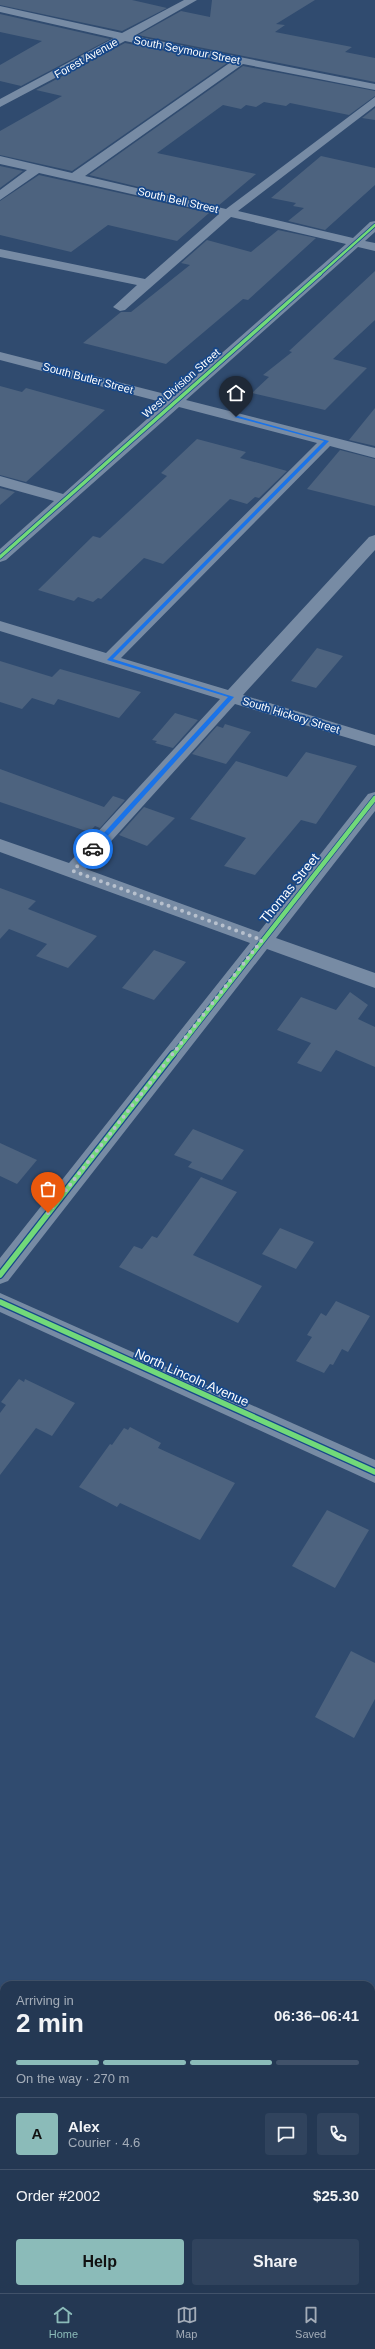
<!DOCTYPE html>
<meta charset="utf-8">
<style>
body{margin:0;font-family:Helvetica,sans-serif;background:#30435d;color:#f1f3f6;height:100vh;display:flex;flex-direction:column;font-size:15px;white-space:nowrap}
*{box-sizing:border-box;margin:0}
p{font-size:13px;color:#a3acb8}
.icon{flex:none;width:22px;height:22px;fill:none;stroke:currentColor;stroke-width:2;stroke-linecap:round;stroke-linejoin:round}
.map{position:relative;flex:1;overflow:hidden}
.panel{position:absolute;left:0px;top:1981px;width:375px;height:312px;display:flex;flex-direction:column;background:#243853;border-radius:12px 12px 0 0;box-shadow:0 1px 3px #0004,0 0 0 1px #41526a}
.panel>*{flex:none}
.pin{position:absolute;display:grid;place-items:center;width:34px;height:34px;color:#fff;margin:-41px -17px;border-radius:50% 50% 50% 0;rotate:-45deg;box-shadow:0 0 4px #0007}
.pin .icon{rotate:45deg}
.courier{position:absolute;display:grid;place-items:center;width:40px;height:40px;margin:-20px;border:3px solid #1a73e8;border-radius:50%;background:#fff;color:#222;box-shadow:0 1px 5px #0007}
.overview em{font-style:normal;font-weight:600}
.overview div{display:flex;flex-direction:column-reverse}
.overview{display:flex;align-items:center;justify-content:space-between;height:68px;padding:0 16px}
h1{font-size:26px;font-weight:600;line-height:30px}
.bar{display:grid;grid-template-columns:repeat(4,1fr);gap:6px 4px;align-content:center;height:48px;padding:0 16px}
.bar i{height:5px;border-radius:3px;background:#41526a}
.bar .active{background:#8bbbb9}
.bar p{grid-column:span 4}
.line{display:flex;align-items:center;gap:10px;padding:0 16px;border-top:1px solid #41526a}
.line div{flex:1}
.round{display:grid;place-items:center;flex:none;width:42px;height:42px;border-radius:4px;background:#30435d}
.primary-button{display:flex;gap:8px;margin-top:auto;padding:8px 16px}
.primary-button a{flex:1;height:46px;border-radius:4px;background:#8bbbb9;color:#111;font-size:16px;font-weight:600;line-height:46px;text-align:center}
.primary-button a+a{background:#30435d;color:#f1f3f6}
.tabs{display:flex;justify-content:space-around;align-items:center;height:56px;border-top:1px solid #41526a;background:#243853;font-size:11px;color:#a3acb8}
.tabs a{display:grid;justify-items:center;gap:2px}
.tabs .active{color:#8bbbb9}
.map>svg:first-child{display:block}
</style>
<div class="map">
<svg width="375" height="2293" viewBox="0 0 375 2293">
<rect width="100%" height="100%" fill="#304b6f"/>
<path fill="#355a88" d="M 375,2045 L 375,2293 L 112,2293 L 121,2289 L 371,2289 L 371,2048 Z"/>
<g fill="#4d637f">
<path d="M 0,0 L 132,0 L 167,8 L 122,31 L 0,5 Z"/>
<path d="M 212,0 L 315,0 L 276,24 L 285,25 L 275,32 L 352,47 L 345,52 L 375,58 L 375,82 L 138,35 L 181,11 L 210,17 Z"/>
<path d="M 0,14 L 110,39 L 21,86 L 0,81 L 0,65 L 42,41 L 0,32 Z"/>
<path d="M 125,43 L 227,63 L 72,171 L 0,155 L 0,131 L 62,96 L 36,90 Z"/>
<path d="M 243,66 L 375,91 L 375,96 L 349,115 L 290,103 L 286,106 L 264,102 L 256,107 L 246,105 L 241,109 L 223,105 L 157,153 L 256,174 L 218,206 L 89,175 Z"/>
<path d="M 375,108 L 375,120 L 362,118 Z"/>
<path d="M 321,156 L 375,168 L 375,185 L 325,230 L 288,221 L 304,208 L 293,206 L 296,203 L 271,198 Z"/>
<path d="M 0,166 L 23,171 L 0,188 Z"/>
<path d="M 39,175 L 209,213 L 177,241 L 108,225 L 71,252 L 0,235 L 0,201 Z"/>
<path d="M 278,230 L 316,238 L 248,300 L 243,299 L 166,364 L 83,343 L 121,312 L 131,312 L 190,265 L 181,263 L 207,240 L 251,252 Z"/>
<path d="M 375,271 L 375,320 L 333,359 L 367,368 L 325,410 L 252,393 L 269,377 L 263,375 L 292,352 L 289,351 Z"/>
<path d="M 0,386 L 22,392 L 26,388 L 105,410 L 26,482 L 0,475 Z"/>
<path d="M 375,408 L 375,446 L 349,440 Z"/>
<path d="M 197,439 L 246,452 L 240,458 L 287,471 L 259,498 L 255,497 L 247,504 L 230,499 L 163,564 L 144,558 L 101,599 L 98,598 L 93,602 L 78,597 L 74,601 L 38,590 L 93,536 L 100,538 L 167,476 L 161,473 Z"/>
<path d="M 340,450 L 375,459 L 375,506 L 307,489 Z"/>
<path d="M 0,488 L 15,492 L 0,505 Z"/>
<path d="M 317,648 L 343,656 L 316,688 L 291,681 Z"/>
<path d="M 0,661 L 52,677 L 60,669 L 141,692 L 119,718 L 58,699 L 54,705 L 32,698 L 22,709 L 0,702 Z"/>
<path d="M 175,713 L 198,720 L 173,748 L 155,743 L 157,741 L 152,740 Z"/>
<path d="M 225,724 L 251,732 L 226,764 L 192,754 L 217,726 L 223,728 Z"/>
<path d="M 306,752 L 357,766 L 316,824 L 301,820 L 255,875 L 224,866 L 246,838 L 190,819 L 236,761 L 287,777 Z"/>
<path d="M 0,769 L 104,807 L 113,796 L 125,800 L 100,828 L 95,826 L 89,832 L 0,802 Z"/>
<path d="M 144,807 L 175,818 L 147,846 L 119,835 Z"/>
<path d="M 0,888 L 36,901 L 28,909 L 97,936 L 68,968 L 36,956 L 47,944 L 9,929 L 0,939 Z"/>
<path d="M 154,950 L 186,962 L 154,1000 L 122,988 Z"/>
<path d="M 350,992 L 368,1005 L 358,1019 L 375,1027 L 375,1067 L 336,1050 L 321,1072 L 297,1063 L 311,1043 L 277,1030 L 301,997 L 336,1010 Z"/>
<path d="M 193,1129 L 244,1150 L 222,1180 L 188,1167 L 192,1162 L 174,1155 Z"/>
<path d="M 0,1143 L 37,1160 L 17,1184 L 0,1176 Z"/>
<path d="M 201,1177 L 237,1192 L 193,1255 L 262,1286 L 238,1323 L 119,1267 L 134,1246 L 142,1249 L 152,1236 L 157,1238 Z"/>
<path d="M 280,1228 L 314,1242 L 296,1269 L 262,1254 Z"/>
<path d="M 336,1301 L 370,1316 L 348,1352 L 342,1349 L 333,1365 L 330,1364 L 324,1373 L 296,1361 L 312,1337 L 307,1335 L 321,1313 L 326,1316 Z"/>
<path d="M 19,1379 L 24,1382 L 25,1379 L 75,1403 L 52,1436 L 36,1428 L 0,1475 L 0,1413 L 6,1405 L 1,1402 Z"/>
<path d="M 130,1427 L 161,1443 L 158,1448 L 235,1483 L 200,1540 L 120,1503 L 117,1507 L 79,1487 L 110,1444 L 112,1445 L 124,1428 L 128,1430 Z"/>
<path d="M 327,1510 L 369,1530 L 335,1588 L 292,1566 Z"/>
<path d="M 351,1651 L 375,1663 L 375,1699 L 354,1738 L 315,1717 Z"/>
</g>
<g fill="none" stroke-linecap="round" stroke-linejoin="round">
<g fill="#778ba4" fill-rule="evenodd">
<path d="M 184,0 L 197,0 L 134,36 L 375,84 L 375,90 L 243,64 L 85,176 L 226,209 L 375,97 L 375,106 L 238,211 L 353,238 L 370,222 L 375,221 L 375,232 L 365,241 L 375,243 L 375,251 L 358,247 L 186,400 L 375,448 L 375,458 L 330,446 L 121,658 L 228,690 L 369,537 L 375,535 L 375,550 L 243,695 L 375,735 L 375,746 L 235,704 L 86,869 L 259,932 L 368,794 L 375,792 L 375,811 L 276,938 L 375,973 L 375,988 L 267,949 L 8,1281 L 0,1284 L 0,1258 L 250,943 L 0,852 L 0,839 L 69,863 L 220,699 L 0,631 L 0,621 L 106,653 L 317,443 L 179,407 L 6,560 L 0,562 L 0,549 L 54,501 L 0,486 L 0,476 L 63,494 L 165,403 L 0,360 L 0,352 L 173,396 L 346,244 L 231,217 L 125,310 L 120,311 L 113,307 L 137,285 L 0,257 L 0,249 L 145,279 L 219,214 L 39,173 L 0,200 L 0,190 L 27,170 L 0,164 L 0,156 L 72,173 L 231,62 L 125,41 L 0,107 L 0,99 L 114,38 L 0,12 L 0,6 L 122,33 Z"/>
<path d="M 0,1293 L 375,1460 L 375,1483 L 0,1312 Z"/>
</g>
<g stroke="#164789" stroke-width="4">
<path id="cycleway-far3" d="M 319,275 L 375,225"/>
</g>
<g stroke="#164789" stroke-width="5">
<path id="cycleway-far2" d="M 0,557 L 320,274"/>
</g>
<g stroke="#164789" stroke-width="6">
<path id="cycleway-far1" d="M 173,1055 L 375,798"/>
</g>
<g stroke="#164789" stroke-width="8">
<g id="cycleway">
<path d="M 0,1275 L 173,1054"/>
<path d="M 0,1302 L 375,1472"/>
</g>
</g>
<use href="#cycleway-far3" stroke="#71d979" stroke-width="2.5"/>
<use href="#cycleway-far2" stroke="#71d979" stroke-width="3.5"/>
<use href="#cycleway-far1" stroke="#71d979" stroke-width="4.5"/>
<use href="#cycleway" stroke="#71d979" stroke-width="5.5"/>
</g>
<path fill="#1a73e8" d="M 238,416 L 329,441 L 113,659 L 234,697 L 95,850 L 91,850 L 91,847 L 228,697 L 107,660 L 324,441 L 234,417 Z"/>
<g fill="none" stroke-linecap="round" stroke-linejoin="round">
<path stroke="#b7c0cd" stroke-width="4" stroke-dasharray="0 7.2" d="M 48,1213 L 262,940 L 73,871 L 93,849"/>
</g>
<g text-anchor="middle" stroke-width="3.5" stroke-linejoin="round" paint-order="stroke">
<g font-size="11" fill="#fff" stroke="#164789">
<text transform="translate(187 50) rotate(11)" y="4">South Seymour Street</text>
<text transform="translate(86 58) rotate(-29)" y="4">Forest Avenue</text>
<text transform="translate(178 200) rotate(13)" y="4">South Bell Street</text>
<text transform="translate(88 378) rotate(15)" y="4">South Butler Street</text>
<text transform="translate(181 383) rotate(-41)" y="4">West Division Street</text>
<text transform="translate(291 715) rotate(17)" y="4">South Hickory Street</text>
</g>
<g font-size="13" fill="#fff" stroke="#164789">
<text transform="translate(289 888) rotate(-51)" y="5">Thomas Street</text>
<text transform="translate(192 1377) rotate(24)" y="5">North Lincoln Avenue</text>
</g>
</g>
</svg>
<div class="pin" style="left:48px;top:1213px;background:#ea580c"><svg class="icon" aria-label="bag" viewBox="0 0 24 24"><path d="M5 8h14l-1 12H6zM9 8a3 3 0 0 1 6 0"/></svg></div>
<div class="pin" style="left:236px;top:417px;background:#1f2937"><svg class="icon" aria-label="home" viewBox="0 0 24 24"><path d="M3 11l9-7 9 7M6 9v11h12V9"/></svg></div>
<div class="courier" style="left:93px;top:849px"><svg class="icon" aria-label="car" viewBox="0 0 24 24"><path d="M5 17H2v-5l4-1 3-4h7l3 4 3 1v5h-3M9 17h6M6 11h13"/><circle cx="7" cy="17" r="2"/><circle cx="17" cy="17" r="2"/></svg></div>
<section class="panel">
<div class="overview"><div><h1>2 min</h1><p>Arriving in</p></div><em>06:36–06:41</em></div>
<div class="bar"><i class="active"></i><i class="active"></i><i class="active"></i><i></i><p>On the way · 270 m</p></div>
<div class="line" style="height:72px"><b class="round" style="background:#8bbbb9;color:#111">A</b><div><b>Alex</b><p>Courier · 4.6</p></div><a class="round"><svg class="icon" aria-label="chat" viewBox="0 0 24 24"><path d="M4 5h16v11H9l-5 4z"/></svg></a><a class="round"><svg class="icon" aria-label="phone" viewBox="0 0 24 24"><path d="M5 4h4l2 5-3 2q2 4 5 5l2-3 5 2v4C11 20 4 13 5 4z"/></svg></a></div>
<div class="line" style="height:52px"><div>Order #2002</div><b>$25.30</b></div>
<div class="primary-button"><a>Help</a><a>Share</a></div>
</section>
</div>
<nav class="tabs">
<a class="active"><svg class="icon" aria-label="home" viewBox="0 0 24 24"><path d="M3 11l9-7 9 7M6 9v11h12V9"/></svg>Home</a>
<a><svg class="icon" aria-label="map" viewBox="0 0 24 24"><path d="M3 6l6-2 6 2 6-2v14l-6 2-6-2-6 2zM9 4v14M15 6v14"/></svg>Map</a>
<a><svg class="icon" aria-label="saved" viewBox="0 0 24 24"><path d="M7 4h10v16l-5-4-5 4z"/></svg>Saved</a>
</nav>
